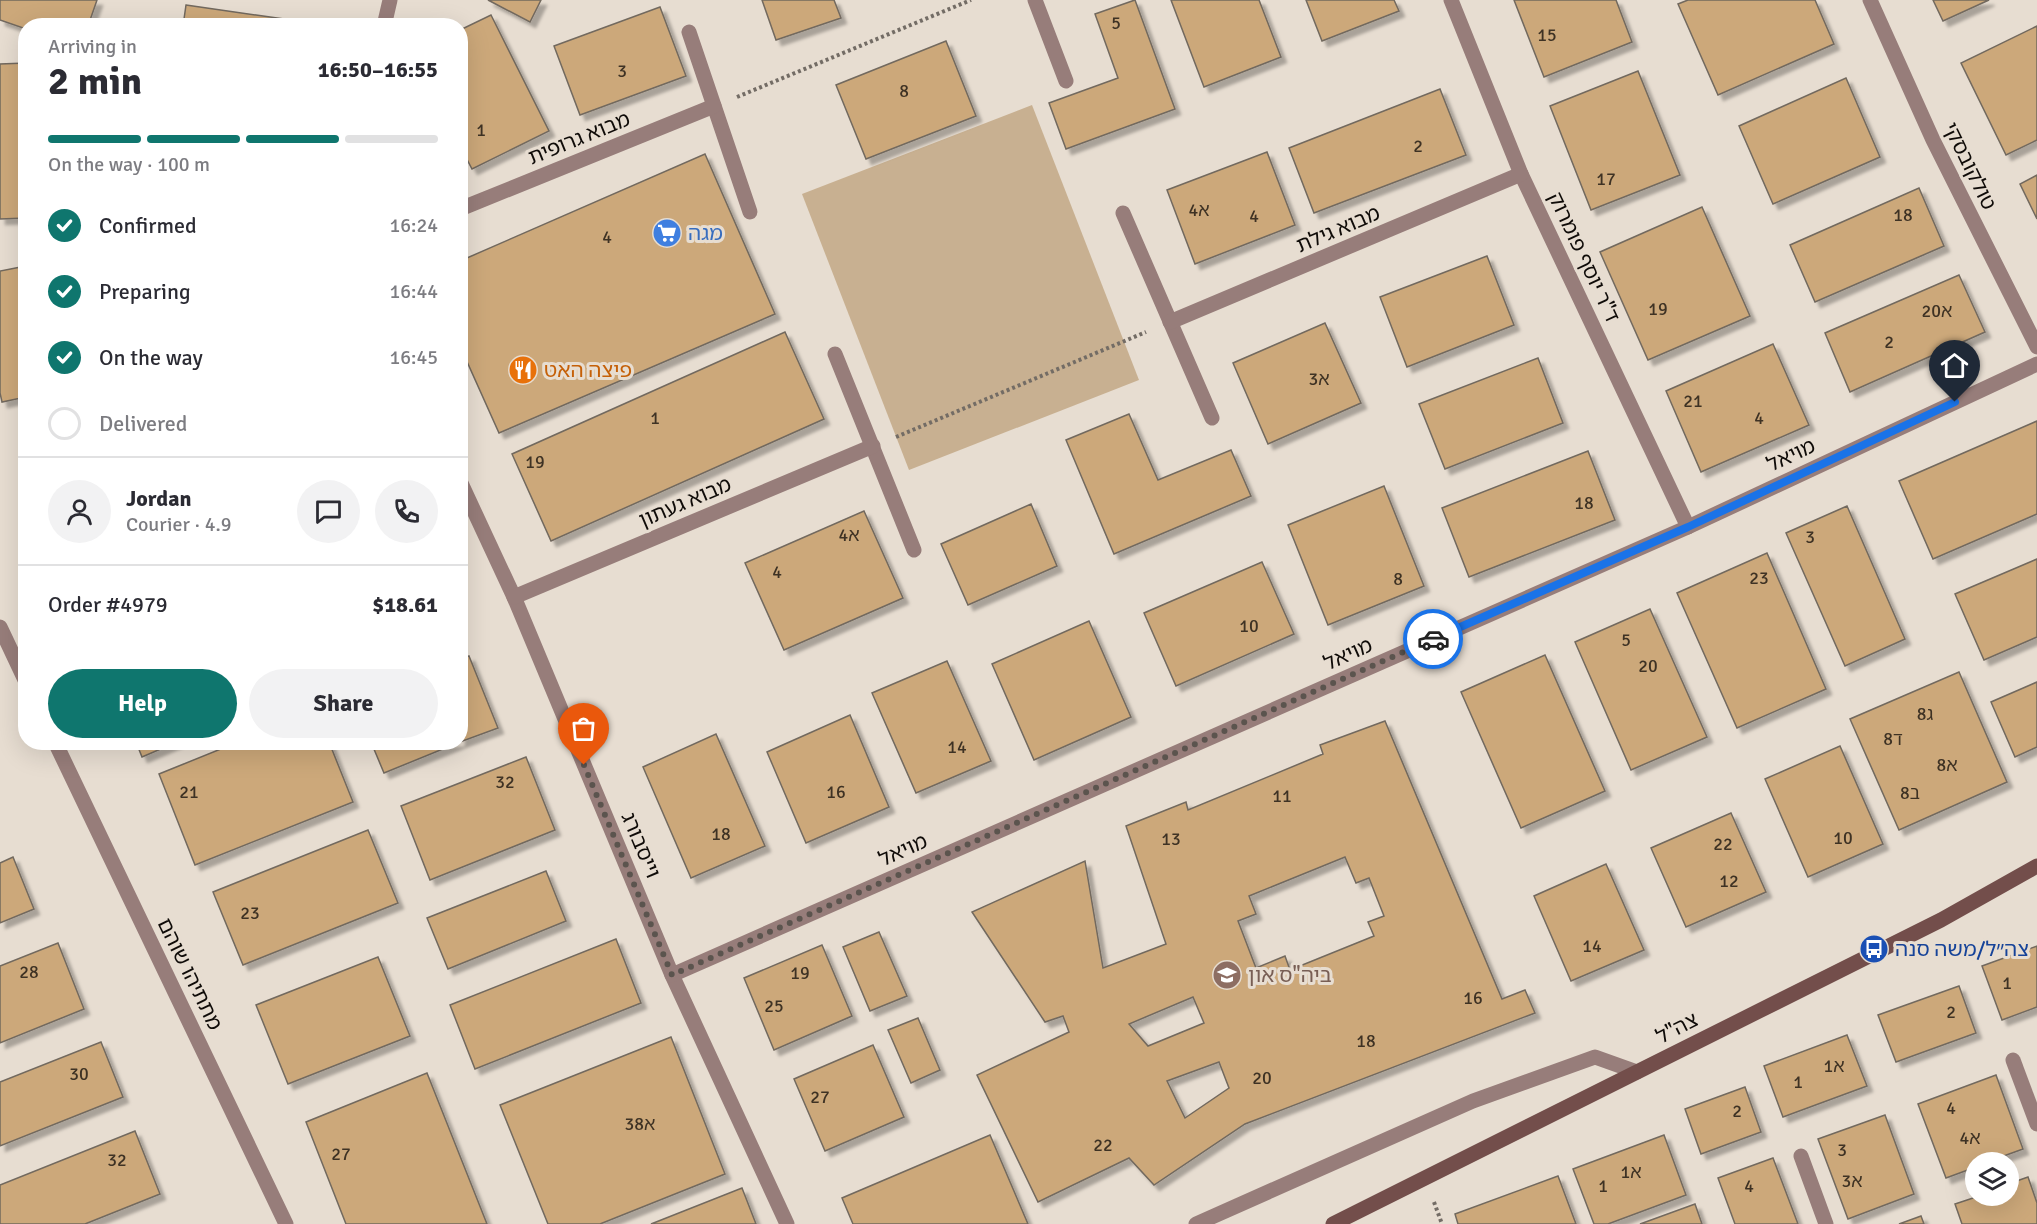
<!DOCTYPE html>
<meta charset="utf-8">
<style>
body{margin:0;font-family:Signika,"Noto Sans Hebrew",sans-serif;background:#f2f2f3;color:#2b2b33;height:100vh;display:flex;flex-direction:column;font-size:22px;white-space:nowrap}
*{box-sizing:border-box;margin:0}
p{font-size:20px;color:#7c7c81}
.icon{flex:none;width:33px;height:33px;fill:none;stroke:currentColor;stroke-width:2;stroke-linecap:round;stroke-linejoin:round}
.map{position:relative;flex:1;overflow:hidden}
.details{position:absolute;left:18px;top:18px;width:450px;height:732px;display:flex;flex-direction:column;background:#fff;border-radius:24px;box-shadow:0 6px 24px #0002}
.details>*{flex:none}
.buttons{position:absolute;left:1965px;top:1152px;display:grid;gap:12px}
.buttons a{display:grid;place-items:center;width:54px;height:54px;border-radius:50%;background:#fff;box-shadow:0 6px 24px #0002;font-size:30px}
.pin{position:absolute;display:grid;place-items:center;width:51px;height:51px;color:#fff;margin:-62px -26px;border-radius:50% 50% 50% 0;rotate:-45deg;box-shadow:0 0 6px #0007}
.pin .icon{rotate:45deg}
.courier{position:absolute;display:grid;place-items:center;width:60px;height:60px;margin:-30px;border:4px solid #1a73e8;border-radius:50%;background:#fff;color:#222;box-shadow:0 2px 8px #0007}
.headline em{font-style:normal;font-weight:700}
.headline div{display:flex;flex-direction:column-reverse}
.headline{display:flex;align-items:center;justify-content:space-between;height:102px;padding:0 30px}
h1{font-size:39px;font-weight:700;line-height:45px}
.bar{display:grid;grid-template-columns:repeat(4,1fr);gap:9px 6px;align-content:center;height:72px;padding:0 30px}
.bar i{height:8px;border-radius:4px;background:#e1e1e2}
.bar .selected{background:#0f766e}
.bar p{grid-column:span 4}
.line{display:flex;align-items:center;gap:15px;padding:0 30px;border-top:2px solid #e1e1e2}
.line div{flex:1}
.round{display:grid;place-items:center;flex:none;width:63px;height:63px;border-radius:32px;background:#f2f2f3}
ol{padding:0 30px;list-style:none}
li{display:flex;align-items:center;gap:18px;height:66px}
li p{margin-inline-start:auto}
li .icon{padding:6px;border-radius:50%;background:#0f766e;color:#fff;stroke-width:4}
li:last-child{color:#7c7c81}
li i{width:33px;height:33px;border:3px solid #e1e1e2;border-radius:50%}
.action{display:flex;gap:12px;margin-top:auto;padding:12px 30px}
.action a{flex:1;height:69px;border-radius:36px;background:#0f766e;color:#fff;font-size:24px;font-weight:700;line-height:69px;text-align:center}
.action a+a{background:#f2f2f3;color:#2b2b33}
.map>svg:first-child{display:block}
</style>
<div class="map">
<svg width="2037" height="1224" viewBox="0 0 2037 1224">
<defs>
<filter id="shadow"><feDropShadow dx="5.5" dy="5.5" stdDeviation="1.5" flood-color="#0004"/></filter>
</defs>
<rect width="100%" height="100%" fill="#e7ddd1"/>
<path fill="#c8b091" d="M 1032,105 L 1139,380 L 909,470 L 802,194 Z"/>
<g fill="#cca87a" stroke="#72695e" stroke-width="1.5" fill-rule="evenodd" filter="url(#shadow)">
<path d="M 0,0 L 97,0 L 88,26 L 26,26 L 26,29 L 0,20 Z"/>
<path d="M 488,0 L 541,0 L 530,22 Z"/>
<path d="M 762,0 L 834,0 L 841,18 L 776,40 Z"/>
<path d="M 1135,0 L 1175,109 L 1066,149 L 1049,103 L 1118,78 L 1095,14 Z"/>
<path d="M 1171,0 L 1259,0 L 1281,57 L 1204,87 Z"/>
<path d="M 1306,0 L 1394,0 L 1399,11 L 1322,41 Z"/>
<path d="M 1514,0 L 1616,0 L 1632,42 L 1544,77 Z"/>
<path d="M 1688,0 L 1815,0 L 1834,44 L 1718,95 L 1678,4 Z"/>
<path d="M 1933,0 L 1989,0 L 1943,21 Z"/>
<path d="M 186,5 L 326,25 L 326,26 L 183,26 Z"/>
<path d="M 660,7 L 686,76 L 580,115 L 554,46 Z"/>
<path d="M 491,15 L 549,131 L 472,169 L 460,146 L 460,30 Z"/>
<path d="M 2037,26 L 2037,140 L 2006,155 L 1961,63 Z"/>
<path d="M 946,41 L 976,116 L 866,159 L 836,85 Z"/>
<path d="M 26,63 L 26,218 L 0,219 L 0,64 Z"/>
<path d="M 1638,71 L 1680,175 L 1591,210 L 1550,106 Z"/>
<path d="M 1846,78 L 1880,157 L 1773,204 L 1739,126 Z"/>
<path d="M 1440,89 L 1466,155 L 1314,213 L 1289,148 Z"/>
<path d="M 1267,152 L 1295,225 L 1195,264 L 1167,190 Z"/>
<path d="M 705,154 L 775,314 L 499,433 L 460,346 L 460,261 Z"/>
<path d="M 2037,175 L 2037,219 L 2020,184 Z"/>
<path d="M 1919,188 L 1944,246 L 1815,302 L 1790,245 Z"/>
<path d="M 1702,207 L 1750,316 L 1648,360 L 1600,252 Z"/>
<path d="M 1487,256 L 1514,325 L 1407,367 L 1380,297 Z"/>
<path d="M 26,266 L 26,397 L 2,402 L 0,393 L 0,271 Z"/>
<path d="M 1959,275 L 1985,332 L 1850,392 L 1825,333 Z"/>
<path d="M 1325,323 L 1361,403 L 1268,444 L 1233,363 Z"/>
<path d="M 785,332 L 824,419 L 551,541 L 512,454 Z"/>
<path d="M 1773,344 L 1809,425 L 1701,472 L 1666,391 Z"/>
<path d="M 1538,358 L 1563,423 L 1445,469 L 1419,404 Z"/>
<path d="M 1129,414 L 1158,480 L 1231,450 L 1251,496 L 1114,554 L 1066,440 Z"/>
<path d="M 2037,421 L 2037,514 L 1933,559 L 1899,481 Z"/>
<path d="M 1588,451 L 1615,520 L 1469,577 L 1442,508 Z"/>
<path d="M 1384,486 L 1424,586 L 1328,625 L 1288,525 Z"/>
<path d="M 1031,504 L 1057,566 L 968,605 L 941,544 Z"/>
<path d="M 1847,506 L 1905,639 L 1845,666 L 1786,533 Z"/>
<path d="M 864,511 L 903,598 L 784,650 L 745,563 Z"/>
<path d="M 1767,553 L 1826,689 L 1737,728 L 1677,593 Z"/>
<path d="M 2037,559 L 2037,637 L 1984,660 L 1955,594 Z"/>
<path d="M 1262,562 L 1294,634 L 1176,686 L 1144,613 Z"/>
<path d="M 1650,609 L 1707,737 L 1631,770 L 1575,642 Z"/>
<path d="M 1089,621 L 1131,717 L 1034,760 L 992,664 Z"/>
<path d="M 1545,655 L 1605,791 L 1521,828 L 1461,692 Z"/>
<path d="M 469,656 L 498,728 L 460,742 L 460,659 Z"/>
<path d="M 947,661 L 991,761 L 916,793 L 872,693 Z"/>
<path d="M 1959,672 L 2007,782 L 1899,830 L 1850,719 Z"/>
<path d="M 2037,682 L 2037,747 L 2015,757 L 1991,702 Z"/>
<path d="M 850,715 L 889,807 L 806,843 L 767,752 Z"/>
<path d="M 1385,721 L 1502,999 L 1525,990 L 1535,1013 L 1245,1124 L 1154,1185 L 1129,1158 L 1038,1202 L 977,1075 L 1069,1032 L 1063,1016 L 1045,1022 L 972,912 L 1085,861 L 1103,968 L 1166,944 L 1126,826 L 1186,802 L 1188,810 L 1323,754 L 1320,745 ZM 1345,857 L 1356,883 L 1369,878 L 1384,916 L 1368,922 L 1374,936 L 1290,970 L 1285,956 L 1256,968 L 1238,921 L 1256,914 L 1249,896 ZM 1193,997 L 1204,1023 L 1148,1046 L 1129,1024 ZM 1219,1062 L 1229,1088 L 1185,1118 L 1167,1081 Z"/>
<path d="M 716,734 L 765,846 L 691,878 L 643,767 Z"/>
<path d="M 136,742 L 177,742 L 142,757 Z"/>
<path d="M 238,742 L 329,742 L 353,802 L 195,865 L 159,774 Z"/>
<path d="M 371,742 L 460,742 L 384,773 Z"/>
<path d="M 1840,746 L 1883,844 L 1808,877 L 1765,779 Z"/>
<path d="M 526,757 L 555,830 L 430,880 L 401,806 Z"/>
<path d="M 1731,813 L 1766,892 L 1686,927 L 1651,848 Z"/>
<path d="M 368,830 L 398,903 L 243,965 L 213,892 Z"/>
<path d="M 13,857 L 34,909 L 0,923 L 0,863 Z"/>
<path d="M 1606,864 L 1644,950 L 1571,981 L 1534,896 Z"/>
<path d="M 546,871 L 566,921 L 448,969 L 427,918 Z"/>
<path d="M 879,932 L 907,996 L 870,1011 L 843,947 Z"/>
<path d="M 616,939 L 641,1003 L 475,1069 L 450,1005 Z"/>
<path d="M 58,943 L 84,1009 L 0,1043 L 0,966 Z"/>
<path d="M 822,945 L 852,1016 L 774,1050 L 744,978 Z"/>
<path d="M 2037,946 L 2037,1007 L 2002,1020 L 1982,966 Z"/>
<path d="M 378,957 L 410,1036 L 288,1084 L 256,1005 Z"/>
<path d="M 1959,986 L 1976,1033 L 1896,1062 L 1878,1015 Z"/>
<path d="M 918,1018 L 940,1070 L 911,1083 L 888,1030 Z"/>
<path d="M 1847,1035 L 1867,1086 L 1783,1117 L 1764,1066 Z"/>
<path d="M 671,1037 L 725,1174 L 600,1224 L 548,1224 L 500,1105 Z"/>
<path d="M 101,1042 L 123,1097 L 0,1146 L 0,1082 Z"/>
<path d="M 873,1045 L 904,1117 L 825,1151 L 794,1079 Z"/>
<path d="M 427,1073 L 487,1224 L 346,1224 L 306,1122 Z"/>
<path d="M 1996,1075 L 2023,1149 L 1987,1162 L 1976,1162 L 1976,1167 L 1946,1178 L 1918,1104 Z"/>
<path d="M 1745,1087 L 1761,1132 L 1701,1154 L 1685,1109 Z"/>
<path d="M 1885,1115 L 1914,1194 L 1848,1219 L 1818,1139 Z"/>
<path d="M 135,1131 L 160,1194 L 85,1224 L 0,1224 L 0,1185 Z"/>
<path d="M 990,1135 L 1028,1224 L 853,1224 L 842,1198 Z"/>
<path d="M 1664,1135 L 1686,1195 L 1608,1224 L 1594,1224 L 1573,1169 Z"/>
<path d="M 1773,1158 L 1798,1224 L 1735,1224 L 1718,1178 Z"/>
<path d="M 1558,1176 L 1576,1224 L 1458,1224 L 1455,1214 Z"/>
<path d="M 2028,1177 L 2037,1203 L 2037,1224 L 1962,1224 L 1955,1204 L 1979,1196 L 2008,1196 L 2008,1184 Z"/>
<path d="M 742,1188 L 756,1224 L 651,1224 Z"/>
<path d="M 1695,1204 L 1702,1224 L 1640,1224 Z"/>
<path d="M 1921,1216 L 1924,1224 L 1899,1224 Z"/>
</g>
<g fill="none" stroke-linecap="round" stroke-linejoin="round">
<g stroke="#736c65" stroke-width="4" stroke-dasharray="3 3" stroke-linecap="butt">
<path d="M 737,97 L 971,0"/>
<path d="M 896,437 L 1146,332"/>
<path d="M 1434,1202 L 1442,1224"/>
</g>
<path stroke="#977d7a" stroke-width="15" d="M 1196,1224 L 1473,1101 L 1595,1057 L 1637,1072"/>
<g stroke="#977d7a" stroke-width="15">
<path d="M 1035,0 L 1066,81"/>
<path d="M 1451,0 L 1521,174 L 1688,527"/>
<path d="M 1870,0 L 1933,140 L 2037,347"/>
<path d="M 384,26 L 390,0"/>
<path d="M 689,32 L 750,212"/>
<path d="M 460,209 L 714,106"/>
<path d="M 1123,213 L 1212,418"/>
<path d="M 1170,322 L 1521,174"/>
<path d="M 835,354 L 914,550"/>
<path d="M 460,481 L 514,597 L 672,975 L 787,1224"/>
<path d="M 514,597 L 873,446"/>
<path d="M 0,627 L 26,682"/>
<path d="M 55,742 L 286,1224"/>
<path d="M 672,975 L 1688,527 L 2037,364"/>
<path d="M 2013,1060 L 2037,1124"/>
<path d="M 1801,1156 L 1826,1224"/>
</g>
<path stroke="#734e4b" stroke-width="15" d="M 1333,1224 L 1941,920 L 2037,866"/>
</g>
<g fill="none" stroke-linecap="round" stroke-linejoin="round">
<path stroke="#5b544e" stroke-width="6" stroke-dasharray="0 10.8" d="M 584,765 L 672,975 L 1433,639"/>
<path stroke="#1a73e8" stroke-width="8" d="M 1433,639 L 1688,527 L 1955,402"/>
</g>
<defs>
<g id="supermarket-disc" transform="scale(1.5)"><circle r="9.5" fill="#3f7fe0" stroke="#e7ddd1"/><path d="M-6-5.5h2.5l.6 2H6L4.5 2H-2.5L-4.4-4H-6ZM-1.5 3.2a1.3 1.3 0 1 0 .1 0ZM3 3.2a1.3 1.3 0 1 0 .1 0Z" fill="#fff"/></g>
<g id="restaurant-disc" transform="scale(1.5)"><circle r="9.5" fill="#e8710a" stroke="#e7ddd1"/><path d="M-5-6h1v4h1v-4h1v4h1v-4h1v5L-1.5 .5V6h-2V.5L-5-1ZM5-6V6H3V1.5H1.5Q1.5-4 5-6Z" fill="#fff"/></g>
<g id="bus-disc" transform="scale(1.5)"><circle r="9.5" fill="#1a4fb4" stroke="#e7ddd1"/><path d="M-5-6H5V4H4V6H2V4H-2V6H-4V4H-5ZM-3.5-4V0h7V-4ZM-3.5 1.2v1.5H-2V1.2ZM2 1.2v1.5H3.5V1.2Z" fill="#fff"/></g>
<g id="school-disc" transform="scale(1.5)"><circle r="9.5" fill="#8d6e63" stroke="#e7ddd1"/><path d="M0-5L7-2L0 1L-7-2ZM-4 1L0 2.5L4 1V4Q0 6-4 4Z" fill="#fff"/></g>
</defs>
<g fill-rule="evenodd">
<use href="#supermarket-disc" x="667" y="233"/>
<use href="#restaurant-disc" x="523" y="370"/>
<use href="#bus-disc" x="1874" y="949"/>
<use href="#school-disc" x="1227" y="975"/>
</g>
<g text-anchor="middle" stroke-width="6" stroke-linejoin="round" paint-order="stroke">
<g font-size="18" fill="#3e3224">
<text x="1116" y="29">5</text>
<text x="1547" y="41">15</text>
<text x="622" y="77">3</text>
<text x="904" y="97">8</text>
<text x="481" y="136">1</text>
<text x="1418" y="152">2</text>
<text x="1606" y="185">17</text>
<text x="1199" y="216">4א</text>
<text x="1903" y="221">18</text>
<text x="1254" y="222">4</text>
<text x="607" y="243">4</text>
<text x="1658" y="315">19</text>
<text x="1937" y="317">20א</text>
<text x="1889" y="348">2</text>
<text x="1319" y="385">3א</text>
<text x="1693" y="407">21</text>
<text x="655" y="424">1</text>
<text x="1759" y="424">4</text>
<text x="535" y="468">19</text>
<text x="1584" y="509">18</text>
<text x="849" y="541">4א</text>
<text x="1810" y="543">3</text>
<text x="777" y="578">4</text>
<text x="1759" y="584">23</text>
<text x="1398" y="585">8</text>
<text x="1249" y="632">10</text>
<text x="1626" y="646">5</text>
<text x="1648" y="672">20</text>
<text x="1925" y="720">8ג</text>
<text x="1893" y="745">8ד</text>
<text x="957" y="753">14</text>
<text x="1947" y="771">8א</text>
<text x="505" y="788">32</text>
<text x="189" y="798">21</text>
<text x="836" y="798">16</text>
<text x="1910" y="799">8ב</text>
<text x="1282" y="802">11</text>
<text x="721" y="840">18</text>
<text x="1843" y="844">10</text>
<text x="1171" y="845">13</text>
<text x="1723" y="850">22</text>
<text x="1729" y="887">12</text>
<text x="250" y="919">23</text>
<text x="1592" y="952">14</text>
<text x="29" y="978">28</text>
<text x="800" y="979">19</text>
<text x="2007" y="989">1</text>
<text x="1473" y="1004">16</text>
<text x="774" y="1012">25</text>
<text x="1951" y="1018">2</text>
<text x="1366" y="1047">18</text>
<text x="1834" y="1072">1א</text>
<text x="79" y="1080">30</text>
<text x="1262" y="1084">20</text>
<text x="1798" y="1088">1</text>
<text x="820" y="1103">27</text>
<text x="1951" y="1114">4</text>
<text x="1737" y="1117">2</text>
<text x="640" y="1130">38א</text>
<text x="1970" y="1144">4א</text>
<text x="1103" y="1151">22</text>
<text x="1842" y="1156">3</text>
<text x="341" y="1160">27</text>
<text x="117" y="1166">32</text>
<text x="1631" y="1178">1א</text>
<text x="1852" y="1187">3א</text>
<text x="1603" y="1192">1</text>
<text x="1749" y="1192">4</text>
</g>
<g font-size="21" fill="#0f0b08" stroke="#e7ddd1">
<text transform="translate(579 138) rotate(-22)" y="7">מבוא גרופית</text>
<text transform="translate(1970 166) rotate(64)" y="7">טולקובסקי</text>
<text transform="translate(1338 229) rotate(-23)" y="7">מבוא גילת</text>
<text transform="translate(1584 257) rotate(65)" y="7">ד"ר יוסף פומרוק</text>
<text transform="translate(1791 455) rotate(-25)" y="7">מויאל</text>
<text transform="translate(685 502) rotate(-23)" y="7">מבוא געתון</text>
<text transform="translate(1348 654) rotate(-24)" y="7">מויאל</text>
<text transform="translate(641 845) rotate(67)" y="7">וייסבורג</text>
<text transform="translate(903 850) rotate(-24)" y="7">מויאל</text>
<text transform="translate(190 974) rotate(64)" y="7">מתתיהו שוהם</text>
<text transform="translate(1677 1028) rotate(-27)" y="7">צה"ל</text>
</g>
<g font-size="21" fill="#366cbe" stroke="#e7ddd1" text-anchor="start">
<text x="688" y="240">מגה</text>
</g>
<g font-size="21" fill="#c56008" stroke="#e7ddd1" text-anchor="start">
<text x="544" y="377">פיצה האט</text>
</g>
<g font-size="21" fill="#164399" stroke="#e7ddd1" text-anchor="start">
<text x="1895" y="956">צה״ל/משה סנה</text>
</g>
<g font-size="21" fill="#785e54" stroke="#e7ddd1" text-anchor="start">
<text x="1248" y="982">ביה"ס און</text>
</g>
</g>
</svg>
<div class="buttons">
<a><svg class="icon" aria-label="layers" viewBox="0 0 24 24"><path d="M12 4l9 5-9 5-9-5zM3 14l9 5 9-5"/></svg></a>
</div>
<div class="pin" style="left:584px;top:765px;background:#ea580c"><svg class="icon" aria-label="bag" viewBox="0 0 24 24"><path d="M5 8h14l-1 12H6zM9 8a3 3 0 0 1 6 0"/></svg></div>
<div class="pin" style="left:1955px;top:402px;background:#1f2937"><svg class="icon" aria-label="home" viewBox="0 0 24 24"><path d="M3 11l9-7 9 7M6 9v11h12V9"/></svg></div>
<div class="courier" style="left:1433px;top:639px"><svg class="icon" aria-label="car" viewBox="0 0 24 24"><path d="M5 17H2v-5l4-1 3-4h7l3 4 3 1v5h-3M9 17h6M6 11h13"/><circle cx="7" cy="17" r="2"/><circle cx="17" cy="17" r="2"/></svg></div>
<section class="details">
<div class="headline"><div><h1>2 min</h1><p>Arriving in</p></div><em>16:50–16:55</em></div>
<div class="bar"><i class="selected"></i><i class="selected"></i><i class="selected"></i><i></i><p>On the way · 100 m</p></div>
<ol>
<li><svg class="icon" aria-label="check" viewBox="0 0 24 24"><path d="M5 12l5 5 9-10"/></svg>Confirmed<p>16:24</p></li>
<li><svg class="icon" aria-label="check" viewBox="0 0 24 24"><path d="M5 12l5 5 9-10"/></svg>Preparing<p>16:44</p></li>
<li><svg class="icon" aria-label="check" viewBox="0 0 24 24"><path d="M5 12l5 5 9-10"/></svg>On the way<p>16:45</p></li>
<li><i></i>Delivered</li>
</ol>
<div class="line" style="height:108px"><a class="round"><svg class="icon" aria-label="person" viewBox="0 0 24 24"><circle cx="12" cy="8" r="4"/><path d="M4 21q1-7 8-7t8 7"/></svg></a><div><b>Jordan</b><p>Courier · 4.9</p></div><a class="round"><svg class="icon" aria-label="chat" viewBox="0 0 24 24"><path d="M4 5h16v11H9l-5 4z"/></svg></a><a class="round"><svg class="icon" aria-label="phone" viewBox="0 0 24 24"><path d="M5 4h4l2 5-3 2q2 4 5 5l2-3 5 2v4C11 20 4 13 5 4z"/></svg></a></div>
<div class="line" style="height:78px"><div>Order #4979</div><b>$18.61</b></div>
<div class="action"><a>Help</a><a>Share</a></div>
</section>
</div>
